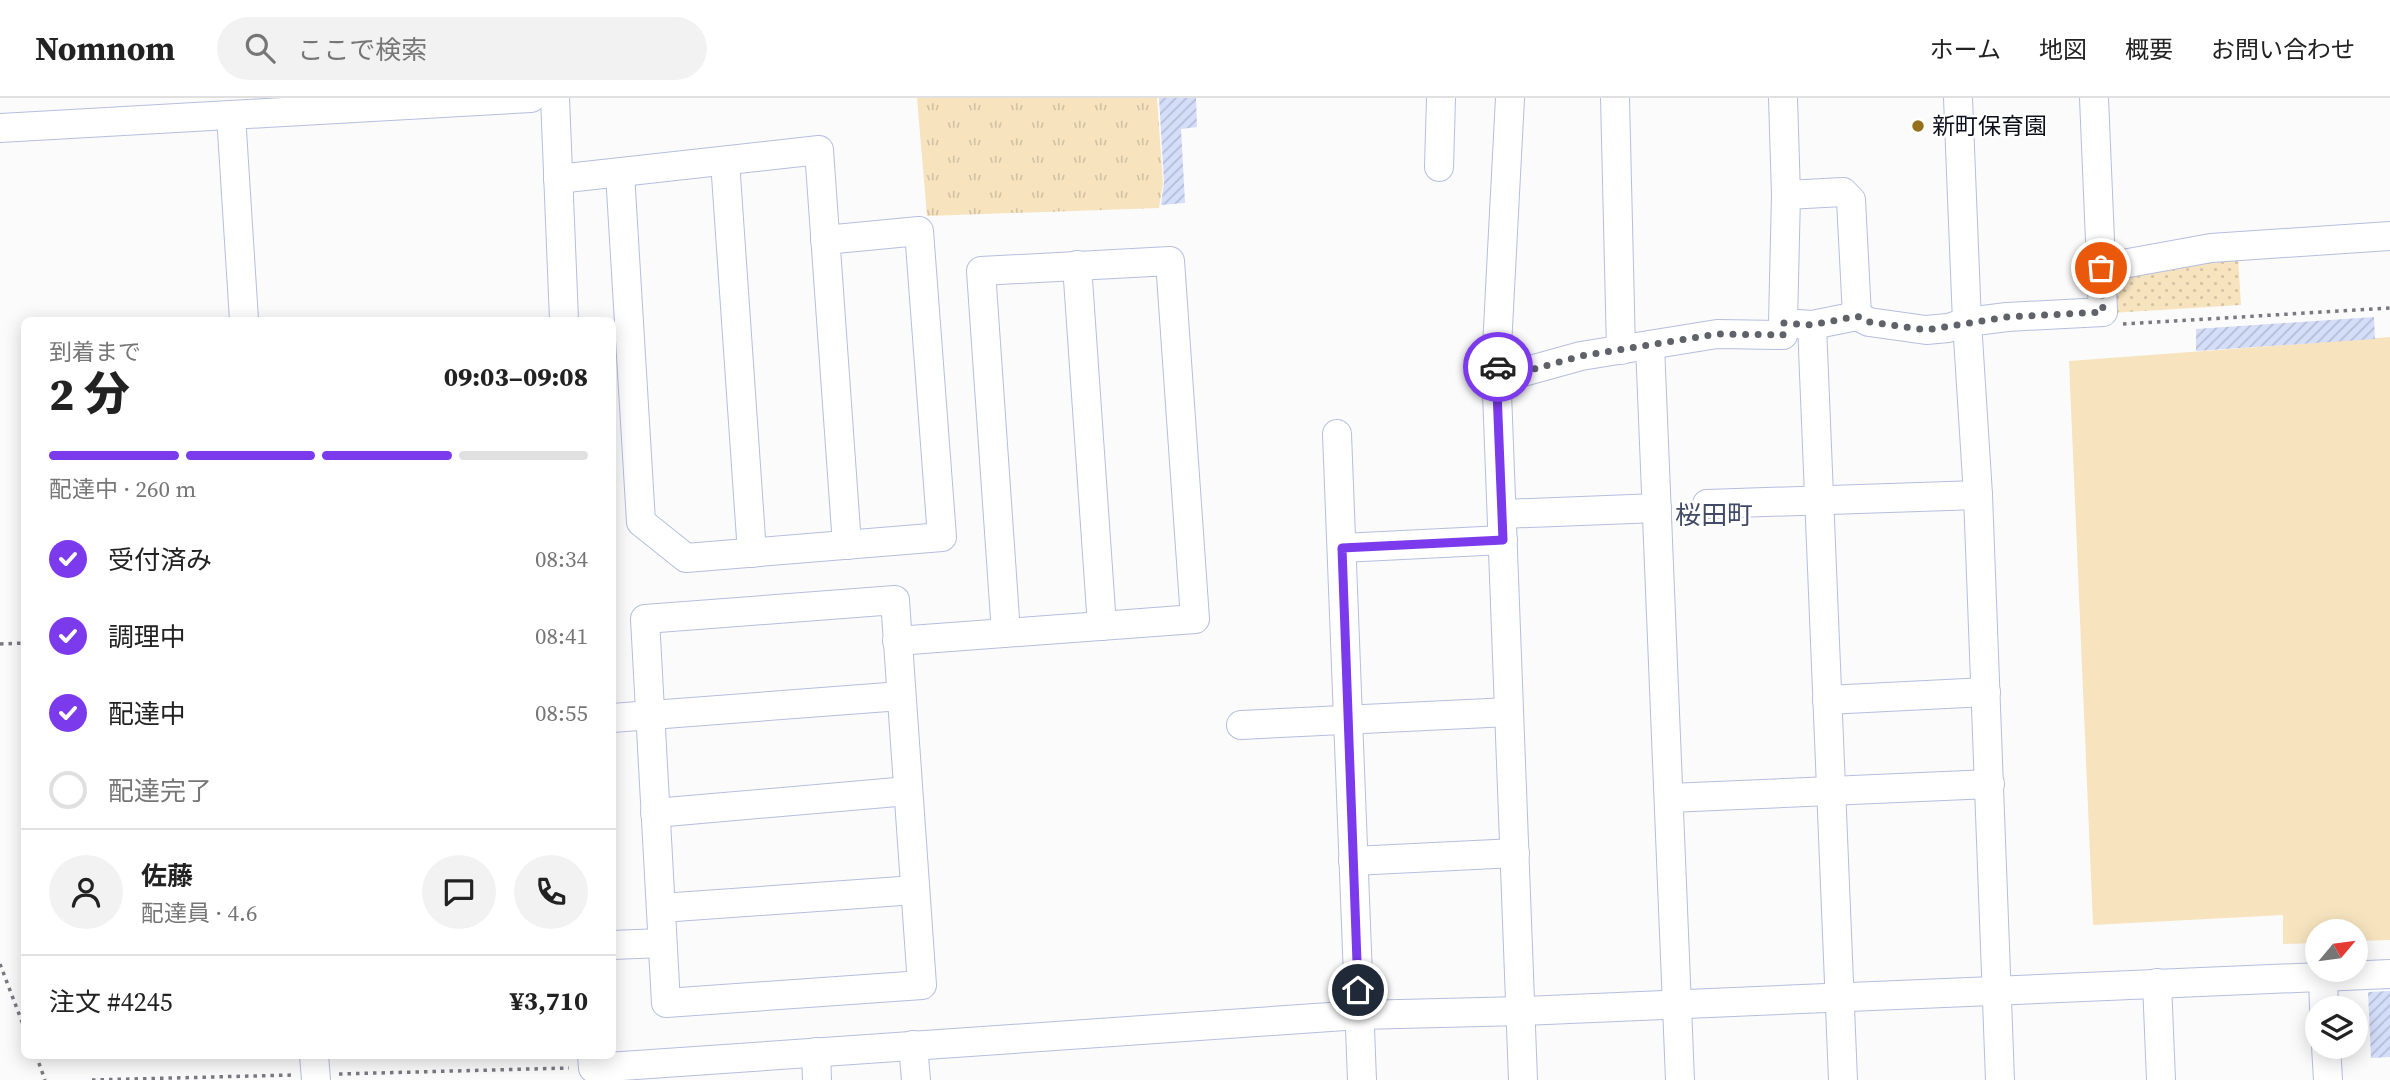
<!DOCTYPE html>
<html lang="ja">
<meta charset="utf-8">
<style>
body{margin:0;font-family:"Source Serif 4","Noto Sans JP",serif;background:#f2f2f2;color:#222;height:100vh;display:flex;flex-direction:column;font-size:26px;white-space:nowrap}
*{box-sizing:border-box;margin:0}
p{font-size:23px;color:#767676}
.icon{flex:none;width:38px;height:38px;fill:none;stroke:currentColor;stroke-width:2;stroke-linecap:round;stroke-linejoin:round}
.map{position:relative;flex:1;overflow:hidden}
.panel{position:absolute;left:21px;top:219px;width:595px;height:742px;display:flex;flex-direction:column;background:#fff;border-radius:10px;box-shadow:0 4px 18px #0003}
.panel>*{flex:none}
.needle{width:46px;rotate:61deg}
.controls{position:absolute;left:2305px;top:821px;display:grid;gap:14px}
.controls a{display:grid;place-items:center;width:63px;height:63px;border-radius:50%;background:#fff;box-shadow:0 4px 18px #0003;font-size:35px}
.pin{position:absolute;display:grid;place-items:center;width:60px;height:60px;color:#fff;margin:-30px;border:4px solid #fff;border-radius:50%;box-shadow:0 2px 7px #0007}
.courier{position:absolute;display:grid;place-items:center;width:70px;height:70px;margin:-35px;border:5px solid #7c3aed;border-radius:50%;background:#fff;color:#222;box-shadow:0 2px 9px #0007}
.overview em{font-style:normal;font-weight:800}
.overview div{display:flex;flex-direction:column-reverse}
.overview{display:flex;align-items:center;justify-content:space-between;height:119px;padding:0 28px}
h1{font-size:46px;font-weight:800;line-height:52px}
.bar{display:grid;grid-template-columns:repeat(4,1fr);gap:10px 7px;align-content:center;height:84px;padding:0 28px}
.bar i{height:9px;border-radius:5px;background:#e0e0e0}
.bar .selected{background:#7c3aed}
.bar p{grid-column:span 4}
.line{display:flex;align-items:center;gap:18px;padding:0 28px;border-top:2px solid #e0e0e0}
.line div{flex:1}
.round{display:grid;place-items:center;flex:none;width:74px;height:74px;border-radius:37px;background:#f2f2f2}
ol{padding:0 28px;list-style:none}
li{display:flex;align-items:center;gap:21px;height:77px}
li p{margin-inline-start:auto}
li .icon{padding:7px;border-radius:50%;background:#7c3aed;color:#fff;stroke-width:4}
li:last-child{color:#767676}
li i{width:38px;height:38px;border:4px solid #e0e0e0;border-radius:50%}
header{display:flex;align-items:center;gap:42px;box-sizing:border-box;height:98px;padding:0 35px;background:#fff;border-bottom:2px solid #e0e0e0}
header strong{font-size:33px}
nav{display:flex;gap:38px;margin-inline-start:auto;font-size:24px}
.search{width:490px;height:63px;background:#f2f2f2;display:flex;align-items:center;gap:18px;box-sizing:border-box;padding:0 24px;border-radius:38px;color:#767676;font-size:26px}
.map>svg:first-child{display:block}
</style>
<header>
<strong>Nomnom</strong>
<div class="search"><svg class="icon" aria-label="search" viewBox="0 0 24 24"><circle cx="10" cy="10" r="6"/><path d="M15 15l6 6"/></svg>ここで検索</div>
<nav><a>ホーム</a><a>地図</a><a>概要</a><a>お問い合わせ</a></nav>
</header>
<div class="map">
<svg width="2390" height="982" viewBox="0 0 2390 982">
<defs>
<pattern id="grass-tufts" width="24" height="20" patternUnits="userSpaceOnUse" patternTransform="scale(1.75)"><rect width="24" height="20" fill="#f7e4bf"/><path d="M3 7l-1-3M5 7V3M7 7l1-3M15 17l-1-3M17 17v-4M19 17l1-3" fill="none" stroke="#d3c3a4"/></pattern>
<pattern id="park-dots" width="8" height="8" patternUnits="userSpaceOnUse" patternTransform="scale(1.75)"><rect width="8" height="8" fill="#f7e4bf"/><path d="M2 2h.1M6 6h.1" fill="none" stroke="#d3c3a4" stroke-width="1.8" stroke-linecap="round"/></pattern>
<pattern id="building-hatch" width="6" height="6" patternUnits="userSpaceOnUse" patternTransform="scale(1.75)"><rect width="6" height="6" fill="#d4def9"/><path d="M-1 1l2-2M0 6l6-6M5 7l2-2" fill="none" stroke="#b5bdd5"/></pattern>
</defs>
<rect width="100%" height="100%" fill="#fbfbfb"/>
<path fill="url(#grass-tufts)" d="M 917,0 L 1157,0 L 1163,85 L 1159,110 L 927,118 Z"/>
<path fill="url(#park-dots)" d="M 2238,159 L 2241,207 L 2111,215 L 2112,183 L 2118,179 Z"/>
<path fill="#f7e4bf" d="M 2390,239 L 2390,842 L 2356,843 L 2356,833 L 2317,833 L 2317,845 L 2283,846 L 2283,817 L 2093,827 L 2069,263 Z"/>
<g fill="url(#building-hatch)">
<path d="M 1159,0 L 1196,0 L 1197,29 L 1181,31 L 1185,105 L 1161,107 L 1164,84 Z"/>
<path d="M 2374,219 L 2375,241 L 2196,253 L 2196,231 Z"/>
<path d="M 2390,893 L 2390,959 L 2371,960 L 2368,894 Z"/>
</g>
<g fill="none" stroke-linecap="round" stroke-linejoin="round">
<g stroke="#b4bfe0" stroke-width="30">
<g id="minor">
<path d="M 555,0 L 564,222"/>
<path d="M 1510,0 L 1496,268 L 1523,982"/>
<path d="M 1615,0 L 1621,252"/>
<path d="M 1783,0 L 1786,97 L 1783,225 L 1812,227 L 1857,218 L 1869,224 L 1926,232 L 1948,230 L 1967,224 L 2007,219 L 2103,214 L 2094,0"/>
<path d="M 1958,0 L 1967,224 L 1978,397 L 2000,982"/>
<path d="M 231,17 L 244,222"/>
<path d="M 0,30 L 531,0"/>
<path d="M 725,63 L 752,455"/>
<path d="M 1439,69 L 1441,0"/>
<path d="M 620,75 L 641,424 L 686,460 L 942,439 L 919,133 L 825,142"/>
<path d="M 558,81 L 819,52 L 847,447"/>
<path d="M 1786,97 L 1843,94 L 1851,102 L 1857,218"/>
<path d="M 1077,167 L 1102,528"/>
<path d="M 2101,170 L 2211,150 L 2390,138"/>
<path d="M 1812,227 L 1843,982"/>
<path d="M 1650,247 L 1680,982"/>
<path d="M 1496,268 L 1523,274 L 1581,258 L 1717,236 L 1783,237 L 1783,225"/>
<path d="M 1337,336 L 1362,982"/>
<path d="M 1707,406 L 1978,397"/>
<path d="M 1502,416 L 1657,410"/>
<path d="M 1342,450 L 1503,442"/>
<path d="M 895,502 L 922,887 L 666,905 L 645,521 Z"/>
<path d="M 897,543 C 997,536 1096,528 1195,521 L 1170,163 L 981,173 L 1006,535"/>
<path d="M 1827,602 L 1986,594"/>
<path d="M 612,620 L 901,598"/>
<path d="M 1241,627 L 1509,614"/>
<path d="M 1669,700 L 1990,686"/>
<path d="M 655,715 L 908,693"/>
<path d="M 1353,763 L 1515,755"/>
<path d="M 661,810 L 915,792"/>
<path d="M 612,847 L 662,845"/>
<path d="M 2323,878 L 2324,910"/>
<path d="M 2157,885 L 2161,982"/>
<path d="M 913,947 L 916,982"/>
<path d="M 2326,948 L 2328,982"/>
<path d="M 816,954 L 817,982"/>
<path d="M 314,957 L 316,982"/>
<path d="M 592,957 L 593,970 L 1359,917 L 1522,913 L 2390,876"/>
</g>
</g>
<g stroke="#797a81" stroke-width="3.5" stroke-dasharray="3.5 5" stroke-linecap="butt">
<path d="M 2123,226 L 2390,210"/>
<path d="M 0,546 L 24,545"/>
<path d="M 0,866 L 24,929"/>
<path d="M 36,957 L 45,982"/>
<path d="M 339,976 L 569,970"/>
<path d="M 92,982 L 293,977"/>
</g>
<use href="#minor" stroke="#fff" stroke-width="28"/>
</g>
<g fill="none" stroke-linecap="round" stroke-linejoin="round">
<path stroke="#60626a" stroke-width="7" stroke-dasharray="0 12.6" d="M 1498,269 L 1523,274 L 1581,258 L 1717,236 L 1783,237 L 1783,225 L 1812,227 L 1857,218 L 1869,224 L 1926,232 L 2007,219 L 2103,214 L 2101,170"/>
<path stroke="#7c3aed" stroke-width="9" d="M 1358,892 L 1342,450 L 1503,442 L 1496,268 L 1498,269"/>
</g>
<circle fill="#96711b" stroke="#fff" stroke-width="2.5" cx="1918" cy="28" r="7"/>
<g text-anchor="middle" stroke-width="5" stroke-linejoin="round" paint-order="stroke">
<g font-size="23" fill="#0d101c" stroke="#fff" text-anchor="start">
<text x="1932" y="36">新町保育園</text>
</g>
<g font-size="26" fill="#414a66" stroke="#fff">
<text x="1714" y="426">桜田町</text>
</g>
</g>
</svg>
<div class="controls">
<a><svg class="needle" viewBox="-14 -14 28 28"><path d="M0-13l5 13h-10z" fill="#e53935"/><path d="M0 13l5-13h-10z" fill="#767676"/></svg></a>
<a><svg class="icon" aria-label="layers" viewBox="0 0 24 24"><path d="M12 4l9 5-9 5-9-5zM3 14l9 5 9-5"/></svg></a>
</div>
<div class="pin" style="left:2101px;top:170px;background:#ea580c"><svg class="icon" aria-label="bag" viewBox="0 0 24 24"><path d="M5 8h14l-1 12H6zM9 8a3 3 0 0 1 6 0"/></svg></div>
<div class="pin" style="left:1358px;top:892px;background:#1f2937"><svg class="icon" aria-label="home" viewBox="0 0 24 24"><path d="M3 11l9-7 9 7M6 9v11h12V9"/></svg></div>
<div class="courier" style="left:1498px;top:269px"><svg class="icon" aria-label="car" viewBox="0 0 24 24"><path d="M5 17H2v-5l4-1 3-4h7l3 4 3 1v5h-3M9 17h6M6 11h13"/><circle cx="7" cy="17" r="2"/><circle cx="17" cy="17" r="2"/></svg></div>
<section class="panel">
<div class="overview"><div><h1>2 分</h1><p>到着まで</p></div><em>09:03–09:08</em></div>
<div class="bar"><i class="selected"></i><i class="selected"></i><i class="selected"></i><i></i><p>配達中 · 260 m</p></div>
<ol>
<li><svg class="icon" aria-label="check" viewBox="0 0 24 24"><path d="M5 12l5 5 9-10"/></svg>受付済み<p>08:34</p></li>
<li><svg class="icon" aria-label="check" viewBox="0 0 24 24"><path d="M5 12l5 5 9-10"/></svg>調理中<p>08:41</p></li>
<li><svg class="icon" aria-label="check" viewBox="0 0 24 24"><path d="M5 12l5 5 9-10"/></svg>配達中<p>08:55</p></li>
<li><i></i>配達完了</li>
</ol>
<div class="line" style="height:126px"><a class="round"><svg class="icon" aria-label="person" viewBox="0 0 24 24"><circle cx="12" cy="8" r="4"/><path d="M4 21q1-7 8-7t8 7"/></svg></a><div><b>佐藤</b><p>配達員 · 4.6</p></div><a class="round"><svg class="icon" aria-label="chat" viewBox="0 0 24 24"><path d="M4 5h16v11H9l-5 4z"/></svg></a><a class="round"><svg class="icon" aria-label="phone" viewBox="0 0 24 24"><path d="M5 4h4l2 5-3 2q2 4 5 5l2-3 5 2v4C11 20 4 13 5 4z"/></svg></a></div>
<div class="line" style="height:91px"><div>注文 #4245</div><b>¥3,710</b></div>
</section>
</div>
